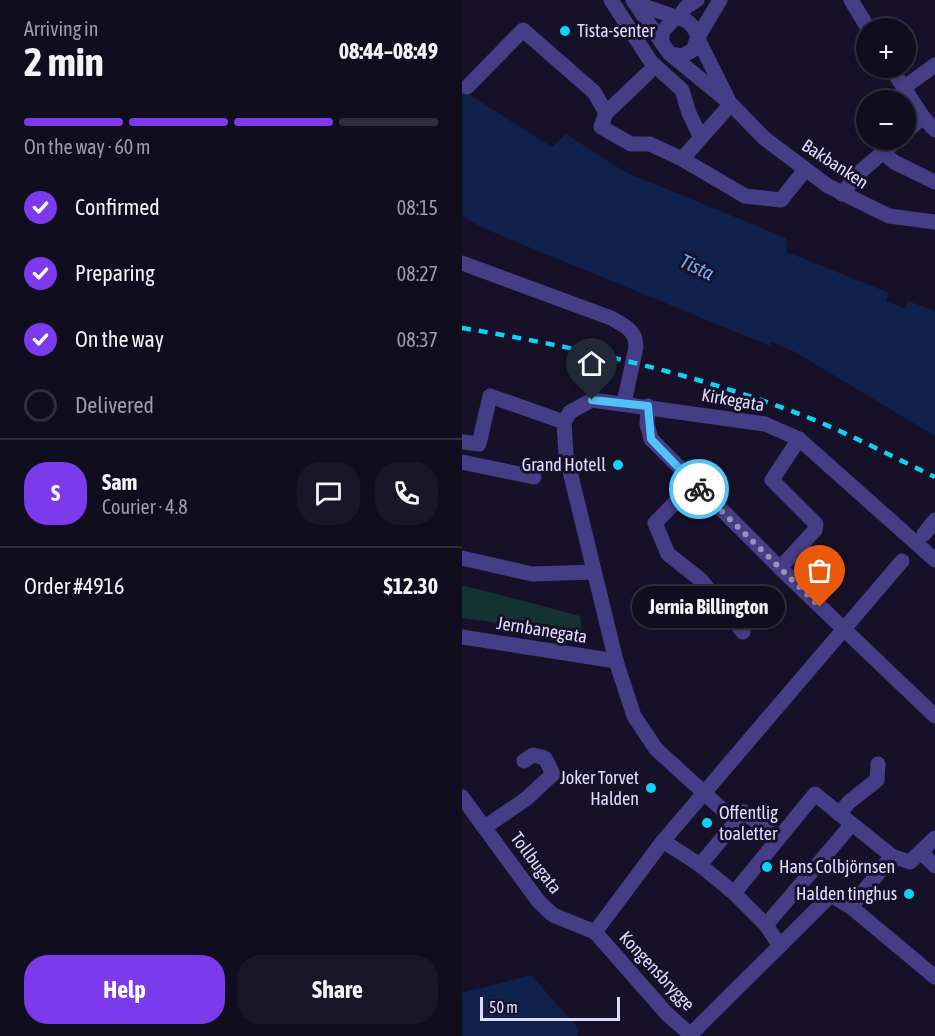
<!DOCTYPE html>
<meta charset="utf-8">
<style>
body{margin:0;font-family:"Asap Condensed",sans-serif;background:#191628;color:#f1f3f6;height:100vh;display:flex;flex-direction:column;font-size:22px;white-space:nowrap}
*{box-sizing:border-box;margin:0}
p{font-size:20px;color:#9c9ca4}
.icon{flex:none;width:33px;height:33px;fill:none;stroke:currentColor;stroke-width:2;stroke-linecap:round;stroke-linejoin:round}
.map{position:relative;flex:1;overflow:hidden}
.panel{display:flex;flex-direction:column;background:#100d1f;width:462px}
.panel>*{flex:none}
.tools{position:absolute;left:394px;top:18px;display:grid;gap:12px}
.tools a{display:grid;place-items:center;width:60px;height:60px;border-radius:50%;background:#100d1f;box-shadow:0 3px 9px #0003,0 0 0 2px #302d3d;font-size:30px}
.scale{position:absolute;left:18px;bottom:15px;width:140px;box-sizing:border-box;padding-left:6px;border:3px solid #e0dafe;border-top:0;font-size:16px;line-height:21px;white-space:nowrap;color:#e0dafe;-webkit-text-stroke:4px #161129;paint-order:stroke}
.pin{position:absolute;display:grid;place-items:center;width:51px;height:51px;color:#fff;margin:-62px -26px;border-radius:50% 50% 50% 0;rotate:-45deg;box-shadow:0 0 6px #0007}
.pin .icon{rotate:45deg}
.courier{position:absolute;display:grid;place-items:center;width:60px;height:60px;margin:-30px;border:4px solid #4fc3f7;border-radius:50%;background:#fff;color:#222;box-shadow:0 2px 8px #0007}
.bubble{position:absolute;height:42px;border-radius:21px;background:#100d1f;box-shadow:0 3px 9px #0003,0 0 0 2px #302d3d;font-size:20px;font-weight:700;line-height:42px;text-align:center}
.head em{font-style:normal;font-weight:700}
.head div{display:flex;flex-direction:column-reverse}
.head{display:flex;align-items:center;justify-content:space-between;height:102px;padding:0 24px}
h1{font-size:39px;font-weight:700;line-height:45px}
.bar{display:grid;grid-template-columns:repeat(4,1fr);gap:9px 6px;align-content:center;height:72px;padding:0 24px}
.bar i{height:8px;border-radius:4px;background:#302d3d}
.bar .selected{background:#7c3aed}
.bar p{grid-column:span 4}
.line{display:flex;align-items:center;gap:15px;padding:0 24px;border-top:2px solid #302d3d}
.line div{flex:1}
.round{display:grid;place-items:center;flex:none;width:63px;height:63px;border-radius:24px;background:#191628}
ol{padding:0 24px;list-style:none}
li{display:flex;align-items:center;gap:18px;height:66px}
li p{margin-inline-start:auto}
li .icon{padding:6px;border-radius:50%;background:#7c3aed;color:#fff;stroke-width:4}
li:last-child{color:#9c9ca4}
li i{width:33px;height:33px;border:3px solid #302d3d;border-radius:50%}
.cta{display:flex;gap:12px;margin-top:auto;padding:12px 24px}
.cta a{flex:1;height:69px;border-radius:24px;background:#7c3aed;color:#fff;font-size:24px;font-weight:700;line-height:69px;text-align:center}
.cta a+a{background:#191628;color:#f1f3f6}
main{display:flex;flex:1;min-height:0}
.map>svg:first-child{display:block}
</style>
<main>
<section class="panel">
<div class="head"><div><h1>2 min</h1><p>Arriving in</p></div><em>08:44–08:49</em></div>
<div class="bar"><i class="selected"></i><i class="selected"></i><i class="selected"></i><i></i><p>On the way · 60 m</p></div>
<ol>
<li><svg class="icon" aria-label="check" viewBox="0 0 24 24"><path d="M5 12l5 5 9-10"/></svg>Confirmed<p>08:15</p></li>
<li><svg class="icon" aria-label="check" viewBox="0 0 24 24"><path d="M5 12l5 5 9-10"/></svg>Preparing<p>08:27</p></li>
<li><svg class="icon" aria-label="check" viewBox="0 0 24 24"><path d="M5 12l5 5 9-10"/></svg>On the way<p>08:37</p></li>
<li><i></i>Delivered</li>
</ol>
<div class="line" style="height:108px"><b class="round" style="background:#7c3aed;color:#fff">S</b><div><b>Sam</b><p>Courier · 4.8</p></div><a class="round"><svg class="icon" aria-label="chat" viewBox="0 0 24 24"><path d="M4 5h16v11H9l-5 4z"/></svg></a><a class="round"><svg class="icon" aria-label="phone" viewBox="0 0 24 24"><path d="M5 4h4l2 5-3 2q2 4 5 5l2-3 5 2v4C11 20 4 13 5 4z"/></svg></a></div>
<div class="line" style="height:78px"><div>Order #4916</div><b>$12.30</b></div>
<div class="cta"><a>Help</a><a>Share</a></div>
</section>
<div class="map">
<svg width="473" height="1036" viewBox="0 0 473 1036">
<rect width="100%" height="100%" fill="#161129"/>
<path fill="#143232" d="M 0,585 L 118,616 L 120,635 L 0,618 Z"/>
<g fill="#0f214a">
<path d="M 0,90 L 90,147 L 104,134 L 163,172 L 324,238 L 325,252 L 427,293 L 424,301 L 443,309 L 446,301 L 473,311 L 473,436 L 333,352 L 310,342 L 308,346 L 23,229 L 0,216 Z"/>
<path d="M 69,975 L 117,1029 L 115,1036 L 0,1036 L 0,993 Z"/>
</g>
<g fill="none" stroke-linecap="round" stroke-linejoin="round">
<g stroke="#453e86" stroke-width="15">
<path d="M 149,0 L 189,62 L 220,90 L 227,113 L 238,136"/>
<path d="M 171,0 L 200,43"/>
<path d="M 389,0 L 406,28"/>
<path d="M 175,4 L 214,17"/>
<path d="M 217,17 L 224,7 L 235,0"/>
<path d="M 236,37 C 232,26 226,19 214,17 L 200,32 L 200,43 L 208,54 L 220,56 L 231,50 L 236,37 L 258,0"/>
<path d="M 236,39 L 266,99"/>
<path d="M 208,54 L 269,104 L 302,138 L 366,186 L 427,216 L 473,222"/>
<path d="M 429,68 L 461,117 L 473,130"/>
<path d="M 5,87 L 61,30 L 132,92 L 144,113 L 139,127 L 169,144 L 188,144 L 220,159 L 283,196 L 319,200 L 343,170"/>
<path d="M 441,88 L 473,65"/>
<path d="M 144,113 L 186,73"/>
<path d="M 444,132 L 461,117"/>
<path d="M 421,152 L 432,162 L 473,182"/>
<path d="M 220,159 L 269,104"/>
<path d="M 380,194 L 397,173 L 435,140"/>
<path d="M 0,263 L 149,318 C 163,326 174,330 174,347 L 162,403"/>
<path d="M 186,406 L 185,424 L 189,439 L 318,568 L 473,716"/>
<path d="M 102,422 L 104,455 L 154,661 L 172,716 L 194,749 L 263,812 L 282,812 L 316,839"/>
<path d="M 0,442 L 17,444 L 28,396 L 102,422 L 108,412 L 130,400 L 303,424 L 337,439 L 473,560"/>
<path d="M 0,462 L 72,477"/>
<path d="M 231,484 L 193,523 L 206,554 L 239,580 L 281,632"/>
<path d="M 462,534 L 473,520"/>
<path d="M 0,558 L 70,574 L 132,572"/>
<path d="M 318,568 L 353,530 L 354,524 L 310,480 L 337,439"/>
<path d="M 0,637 L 154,661"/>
<path d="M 0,797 L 77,902 L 91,915 L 133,932"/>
<path d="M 377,814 L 387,802 L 415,780 L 416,764"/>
<path d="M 23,827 L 64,799 L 91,774 L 83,758 L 71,755 L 62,761"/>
<path d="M 201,841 L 238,865 L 282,812"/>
<path d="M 459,852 L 473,866"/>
<path d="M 238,865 L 272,893"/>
<path d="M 389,907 L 473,977"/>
<path d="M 304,925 L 272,893 L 353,794 L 390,824"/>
<path d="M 133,932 L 201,841 L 440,561"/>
<path d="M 133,932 L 205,1014 L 230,1036"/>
<path d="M 318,946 L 304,925 L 390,824 L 430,856"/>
<path d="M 228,1035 L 369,895 L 389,907 L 430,856 L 448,862 L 473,838"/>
</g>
<path stroke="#0dd3f7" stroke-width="4.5" stroke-dasharray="9 8" stroke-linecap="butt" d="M 0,328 C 115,347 231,373 340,415 C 386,433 429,456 473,477"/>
</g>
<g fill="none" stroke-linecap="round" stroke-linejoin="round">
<path stroke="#9994b3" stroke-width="6" stroke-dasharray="0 10.8" d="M 237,489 L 358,607"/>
<path stroke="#4fc3f7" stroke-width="8" d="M 130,400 L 186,406 L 189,439 L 237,489"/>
</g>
<g fill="#0dd3f7" stroke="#161129" stroke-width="2">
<circle cx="103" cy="31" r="6"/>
<circle cx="156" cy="465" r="6"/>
<circle cx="189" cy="788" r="6"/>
<circle cx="245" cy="823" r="6"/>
<circle cx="305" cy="867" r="6"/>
<circle cx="447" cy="894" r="6"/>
</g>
<g text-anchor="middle" stroke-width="6" stroke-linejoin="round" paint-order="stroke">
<g font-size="18" fill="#e0dafe" stroke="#161129" text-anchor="start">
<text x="115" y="37">Tista-senter</text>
<text x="144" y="471" text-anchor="end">Grand Hotell</text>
<text x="177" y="784" text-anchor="end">Joker Torvet<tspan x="177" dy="21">Halden</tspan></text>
<text x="257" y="819">Offentlig<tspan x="257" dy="21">toaletter</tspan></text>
<text x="317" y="873">Hans Colbjörnsen</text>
<text x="435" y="900" text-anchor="end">Halden tinghus</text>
</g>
<g font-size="18" fill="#e0dafe" stroke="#161129">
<text transform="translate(373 164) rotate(33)" y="6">Bakbanken</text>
<text transform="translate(271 400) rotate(10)" y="6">Kirkegata</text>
<text transform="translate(80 630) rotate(9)" y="6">Jernbanegata</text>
<text transform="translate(74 863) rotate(53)" y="6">Tollbugata</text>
<text transform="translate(195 971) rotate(47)" y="6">Kongensbrygge</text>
</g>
<g font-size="20" font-style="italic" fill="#6cb0fa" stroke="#161129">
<text transform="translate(235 267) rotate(26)" y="7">Tista</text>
</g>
</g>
</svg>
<div class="tools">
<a>+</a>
<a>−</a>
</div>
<div class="scale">50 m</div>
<div class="pin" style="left:358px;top:607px;background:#ea580c"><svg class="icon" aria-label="bag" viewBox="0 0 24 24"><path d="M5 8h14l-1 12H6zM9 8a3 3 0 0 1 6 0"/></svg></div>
<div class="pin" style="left:130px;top:400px;background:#1f2937"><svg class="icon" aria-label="home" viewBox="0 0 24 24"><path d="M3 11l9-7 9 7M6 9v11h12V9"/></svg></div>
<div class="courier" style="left:237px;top:489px"><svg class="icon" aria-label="bike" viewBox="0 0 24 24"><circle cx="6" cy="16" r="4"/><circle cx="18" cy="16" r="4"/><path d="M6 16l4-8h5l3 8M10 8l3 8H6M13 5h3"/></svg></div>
<div class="bubble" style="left:170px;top:586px;width:153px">Jernia Billington</div>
</div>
</main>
